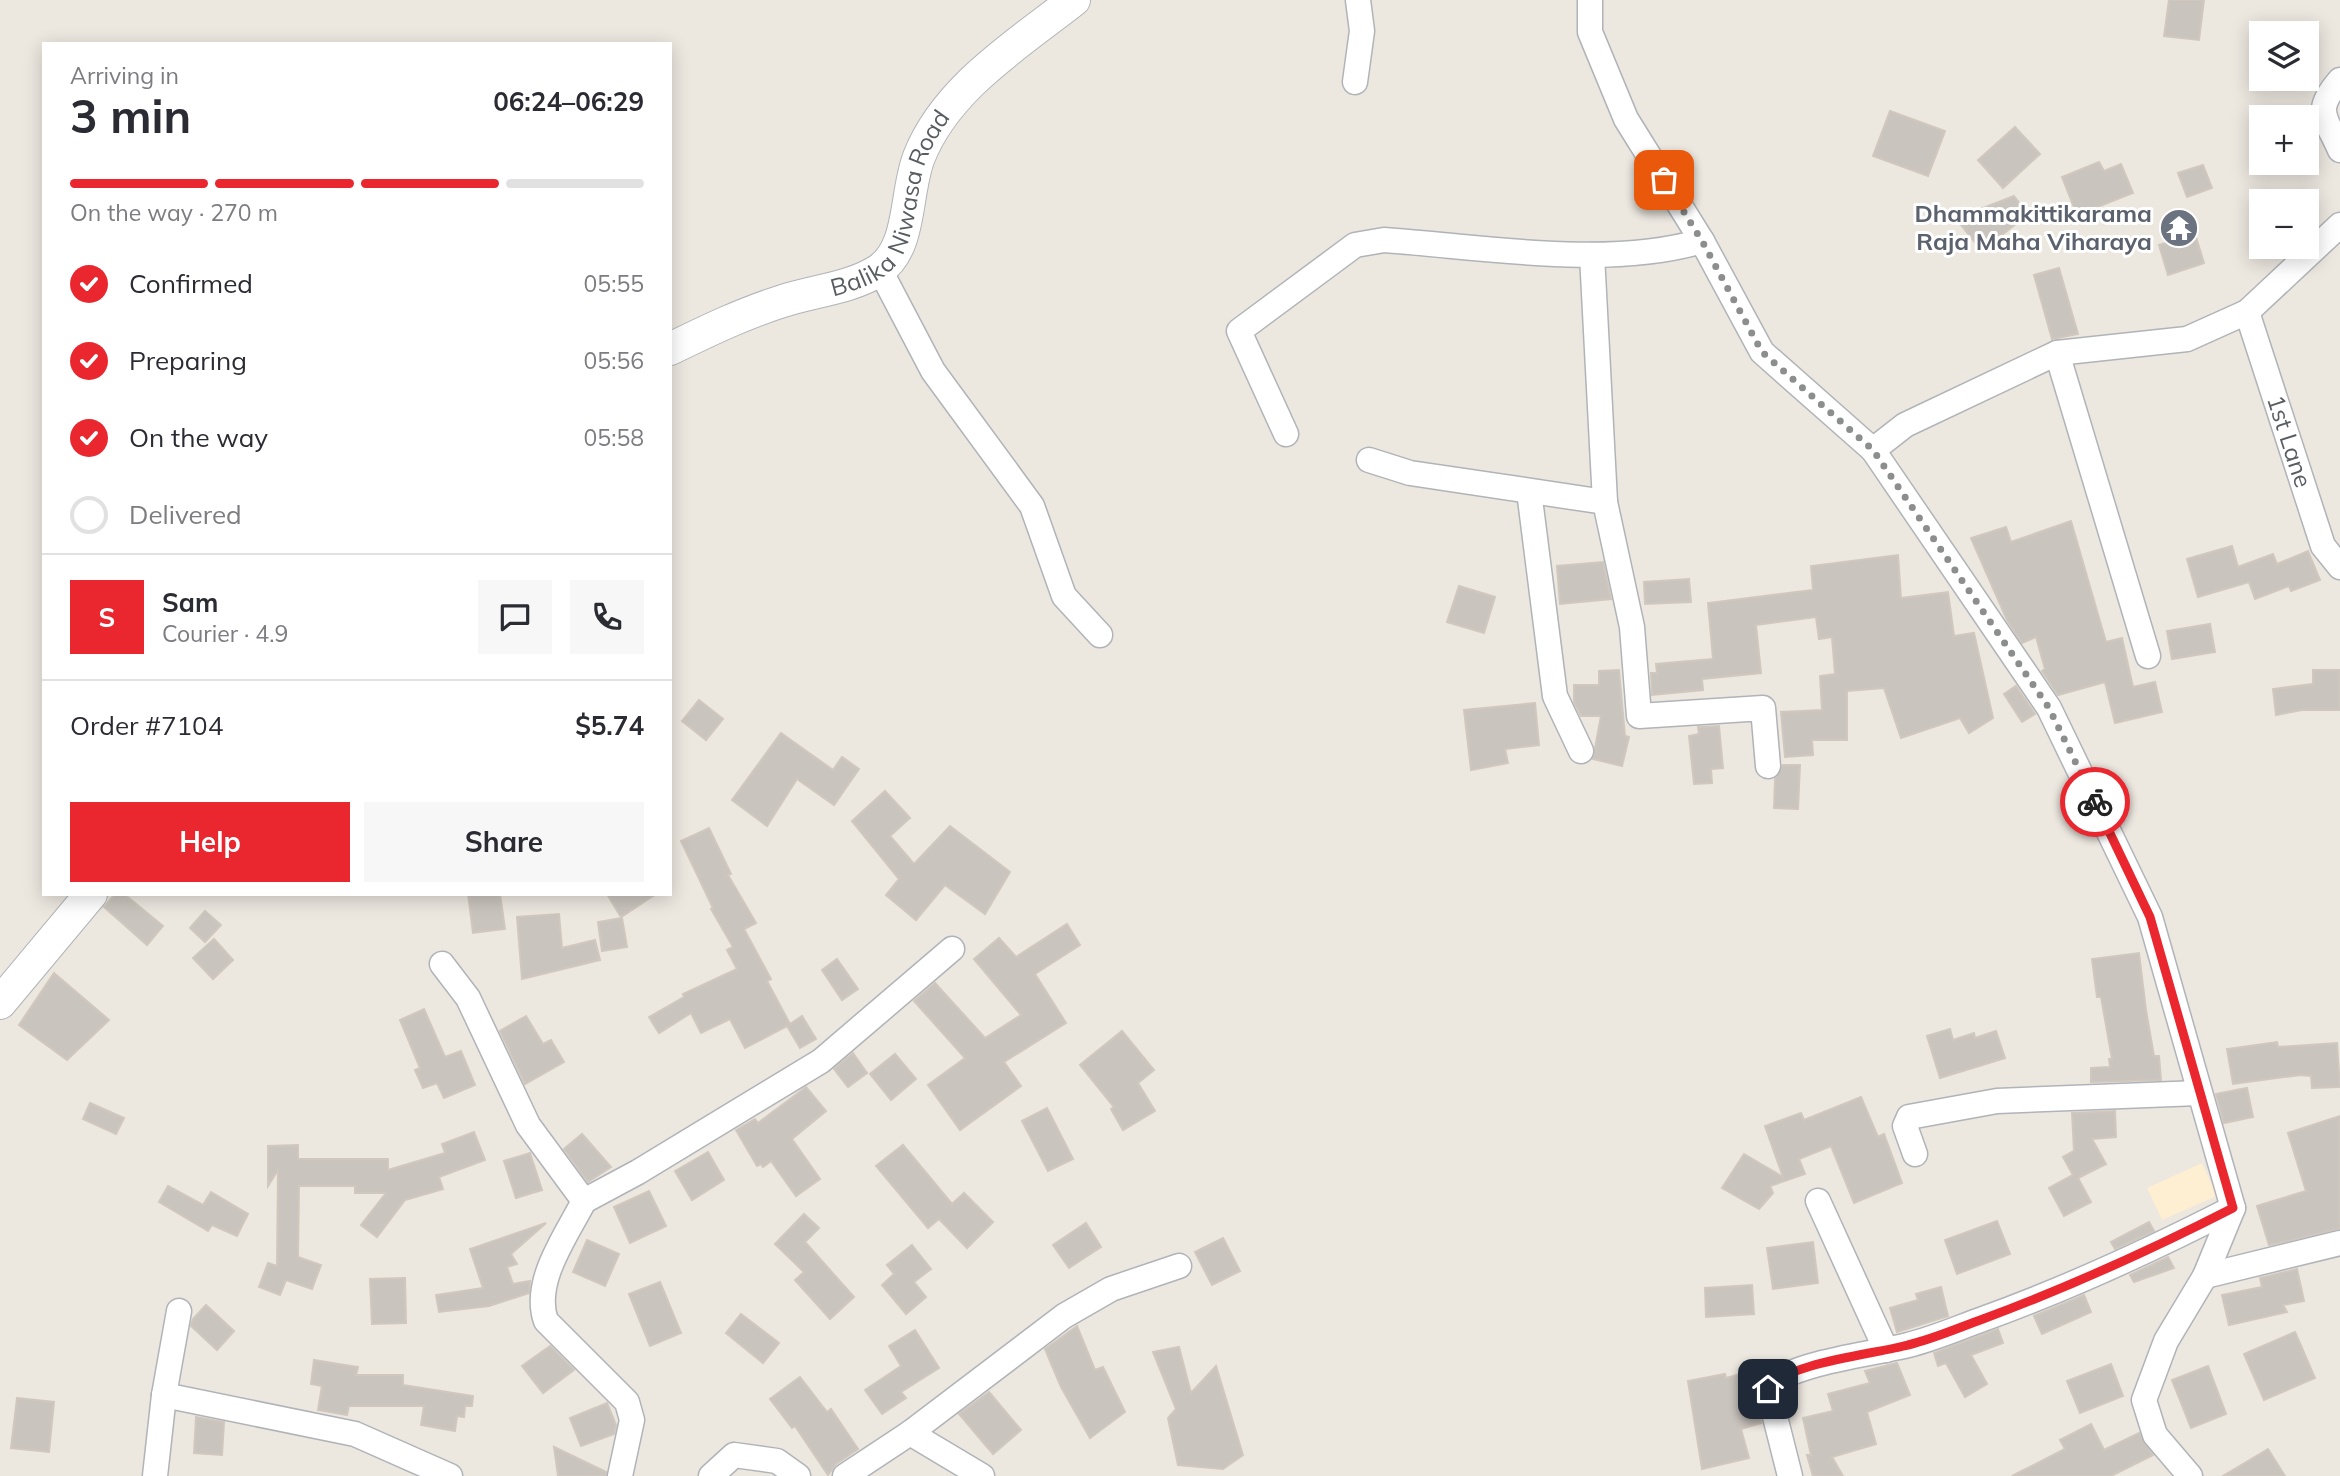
<!DOCTYPE html>
<meta charset="utf-8">
<style>
body{margin:0;font-family:Mulish,sans-serif;background:#f7f7f7;color:#2b2b33;height:100vh;display:flex;flex-direction:column;font-size:26px;white-space:nowrap}
*{box-sizing:border-box;margin:0}
p{font-size:23px;color:#7c7c81}
.icon{flex:none;width:38px;height:38px;fill:none;stroke:currentColor;stroke-width:2;stroke-linecap:round;stroke-linejoin:round}
.map{position:relative;flex:1;overflow:hidden}
.details{position:absolute;left:42px;top:42px;width:630px;height:854px;display:flex;flex-direction:column;background:#fff;border-radius:0px;box-shadow:0 4px 18px #0003}
.details>*{flex:none}
.fabs{position:absolute;left:2249px;top:21px;display:grid;gap:14px}
.fabs a{display:grid;place-items:center;width:70px;height:70px;border-radius:0px;background:#fff;box-shadow:0 4px 18px #0003;font-size:35px}
.pin{position:absolute;display:grid;place-items:center;width:60px;height:60px;color:#fff;margin:-30px;border-radius:14px;box-shadow:0 4px 10px #0006}
.courier{position:absolute;display:grid;place-items:center;width:70px;height:70px;margin:-35px;border:5px solid #ea272f;border-radius:50%;background:#fff;color:#222;box-shadow:0 2px 9px #0007}
.summary em{font-style:normal;font-weight:700}
.summary div{display:flex;flex-direction:column-reverse}
.summary{display:flex;align-items:center;justify-content:space-between;height:119px;padding:0 28px}
h1{font-size:46px;font-weight:700;line-height:52px}
.bar{display:grid;grid-template-columns:repeat(4,1fr);gap:10px 7px;align-content:center;height:84px;padding:0 28px}
.bar i{height:9px;border-radius:5px;background:#e1e1e2}
.bar .active{background:#ea272f}
.bar p{grid-column:span 4}
.line{display:flex;align-items:center;gap:18px;padding:0 28px;border-top:2px solid #e1e1e2}
.line div{flex:1}
.round{display:grid;place-items:center;flex:none;width:74px;height:74px;border-radius:0px;background:#f7f7f7}
ol{padding:0 28px;list-style:none}
li{display:flex;align-items:center;gap:21px;height:77px}
li p{margin-inline-start:auto}
li .icon{padding:7px;border-radius:50%;background:#ea272f;color:#fff;stroke-width:4}
li:last-child{color:#7c7c81}
li i{width:38px;height:38px;border:4px solid #e1e1e2;border-radius:50%}
.action{display:flex;gap:14px;margin-top:auto;padding:14px 28px}
.action a{flex:1;height:80px;border-radius:0px;background:#ea272f;color:#fff;font-size:28px;font-weight:700;line-height:80px;text-align:center}
.action a+a{background:#f7f7f7;color:#2b2b33}
.map>svg:first-child{display:block}
</style>
<div class="map">
<svg width="2340" height="1476" viewBox="0 0 2340 1476">
<rect width="100%" height="100%" fill="#ece7df"/>
<path fill="#feeed2" d="M 2202,1163 L 2217,1196 L 2162,1220 L 2147,1188 Z"/>
<g fill="#cac4be" stroke="#d0c8be" stroke-width="2">
<path d="M 2169,0 L 2204,0 L 2199,40 L 2164,36 Z"/>
<path d="M 1890,111 L 1945,131 L 1928,176 L 1873,156 Z"/>
<path d="M 2015,127 L 2040,154 L 2003,188 L 1978,160 Z"/>
<path d="M 2099,162 L 2104,171 L 2121,164 L 2133,193 L 2077,215 L 2062,177 Z"/>
<path d="M 2203,165 L 2212,188 L 2187,197 L 2178,173 Z"/>
<path d="M 2014,196 L 2028,214 L 1982,251 L 1961,225 L 1980,209 Z"/>
<path d="M 2195,234 L 2204,263 L 2168,275 L 2159,245 Z"/>
<path d="M 2059,268 L 2078,334 L 2052,339 L 2034,275 Z"/>
<path d="M 2071,521 L 2106,642 L 2122,638 L 2133,687 L 2155,682 L 2162,712 L 2115,723 L 2105,682 L 2058,695 L 2042,671 L 2045,669 L 2036,637 L 2022,643 L 2007,620 L 1971,538 L 2006,527 L 2011,542 Z"/>
<path d="M 2232,546 L 2238,567 L 2273,554 L 2277,564 L 2308,551 L 2320,580 L 2291,591 L 2289,586 L 2255,599 L 2249,582 L 2198,597 L 2187,559 Z"/>
<path d="M 1898,555 L 1901,598 L 1948,592 L 1954,636 L 1974,633 L 1993,718 L 1969,733 L 1960,718 L 1901,738 L 1884,688 L 1847,691 L 1847,740 L 1812,740 L 1813,755 L 1785,757 L 1781,712 L 1822,710 L 1820,676 L 1835,674 L 1832,637 L 1819,639 L 1816,617 L 1756,625 L 1761,673 L 1702,679 L 1703,690 L 1652,695 L 1651,673 L 1657,673 L 1656,664 L 1713,659 L 1708,603 L 1813,590 L 1811,566 Z"/>
<path d="M 1603,562 L 1611,599 L 1560,604 L 1557,566 Z"/>
<path d="M 1689,579 L 1691,602 L 1645,604 L 1644,582 Z"/>
<path d="M 1459,586 L 1495,597 L 1484,633 L 1447,622 Z"/>
<path d="M 2210,624 L 2215,652 L 2172,659 L 2167,631 Z"/>
<path d="M 1619,670 L 1625,736 L 1629,737 L 1622,766 L 1593,759 L 1601,716 L 1581,716 L 1574,702 L 1574,685 L 1599,685 L 1599,671 Z"/>
<path d="M 2313,670 L 2340,670 L 2340,710 L 2302,710 L 2276,715 L 2273,689 L 2313,684 Z"/>
<path d="M 2016,686 L 2035,714 L 2022,722 L 2004,694 Z"/>
<path d="M 699,700 L 723,719 L 706,740 L 682,721 Z"/>
<path d="M 1535,703 L 1539,745 L 1505,749 L 1508,763 L 1471,770 L 1464,710 Z"/>
<path d="M 1719,726 L 1723,768 L 1711,769 L 1712,783 L 1694,784 L 1689,736 L 1699,734 L 1698,727 Z"/>
<path d="M 781,733 L 833,770 L 842,757 L 859,769 L 834,805 L 797,779 L 767,826 L 732,800 Z"/>
<path d="M 1783,765 L 1800,765 L 1798,809 L 1774,808 L 1775,779 Z"/>
<path d="M 885,791 L 910,818 L 890,836 L 914,864 L 950,826 L 1010,872 L 985,914 L 945,885 L 916,920 L 886,895 L 899,879 L 852,821 Z"/>
<path d="M 709,828 L 731,874 L 728,875 L 756,923 L 744,929 L 771,979 L 767,981 L 790,1024 L 802,1016 L 816,1039 L 800,1048 L 787,1026 L 745,1048 L 730,1019 L 701,1033 L 691,1013 L 659,1033 L 649,1017 L 684,997 L 683,994 L 737,969 L 727,950 L 733,947 L 711,909 L 713,908 L 681,841 Z"/>
<path d="M 115,894 L 124,894 L 163,926 L 147,945 L 104,907 Z"/>
<path d="M 468,894 L 500,894 L 505,929 L 473,933 Z"/>
<path d="M 607,894 L 656,894 L 621,917 Z"/>
<path d="M 205,911 L 221,925 L 205,942 L 190,928 Z"/>
<path d="M 559,914 L 562,948 L 595,940 L 600,960 L 522,979 L 517,917 Z"/>
<path d="M 622,918 L 627,947 L 602,951 L 598,922 Z"/>
<path d="M 1067,924 L 1080,945 L 1035,974 L 1066,1023 L 1004,1062 L 1021,1086 L 960,1130 L 928,1085 L 965,1058 L 914,1001 L 935,983 L 985,1038 L 1021,1015 L 974,959 L 999,938 L 1016,957 Z"/>
<path d="M 214,939 L 233,960 L 213,979 L 193,958 Z"/>
<path d="M 2139,953 L 2146,1010 L 2154,1056 L 2159,1056 L 2161,1080 L 2091,1082 L 2091,1068 L 2110,1067 L 2109,1059 L 2112,1059 L 2101,997 L 2097,997 L 2092,959 Z"/>
<path d="M 837,959 L 858,989 L 842,1000 L 822,970 Z"/>
<path d="M 54,973 L 109,1020 L 67,1060 L 19,1025 Z"/>
<path d="M 424,1009 L 445,1057 L 461,1051 L 475,1085 L 444,1098 L 437,1083 L 423,1088 L 415,1070 L 420,1068 L 400,1020 Z"/>
<path d="M 526,1016 L 543,1044 L 551,1040 L 564,1062 L 525,1084 L 500,1031 Z"/>
<path d="M 1950,1029 L 1953,1040 L 1974,1033 L 1975,1038 L 1996,1031 L 2005,1058 L 1940,1078 L 1927,1036 Z"/>
<path d="M 1122,1031 L 1154,1070 L 1138,1083 L 1155,1111 L 1123,1130 L 1111,1109 L 1114,1107 L 1080,1065 Z"/>
<path d="M 2277,1042 L 2278,1047 L 2337,1043 L 2340,1087 L 2312,1088 L 2311,1076 L 2300,1075 L 2233,1084 L 2227,1049 Z"/>
<path d="M 853,1053 L 867,1073 L 848,1087 L 834,1069 Z"/>
<path d="M 895,1054 L 916,1079 L 891,1100 L 870,1074 Z"/>
<path d="M 806,1087 L 826,1111 L 792,1139 L 820,1179 L 796,1196 L 771,1161 L 763,1167 L 761,1164 L 757,1166 L 736,1130 L 755,1119 L 758,1123 Z"/>
<path d="M 2247,1088 L 2253,1117 L 2224,1123 L 2216,1094 Z"/>
<path d="M 1861,1097 L 1878,1137 L 1884,1134 L 1902,1183 L 1854,1203 L 1831,1146 L 1799,1159 L 1805,1174 L 1770,1186 L 1773,1193 L 1759,1209 L 1722,1188 L 1744,1154 L 1783,1177 L 1765,1126 L 1801,1113 L 1804,1120 Z"/>
<path d="M 90,1103 L 124,1118 L 116,1134 L 83,1119 Z"/>
<path d="M 1047,1108 L 1073,1159 L 1048,1171 L 1022,1121 Z"/>
<path d="M 2115,1111 L 2116,1137 L 2092,1139 L 2106,1164 L 2078,1178 L 2091,1202 L 2064,1216 L 2049,1188 L 2073,1175 L 2063,1157 L 2074,1151 L 2072,1113 Z"/>
<path d="M 2340,1116 L 2340,1229 L 2269,1245 L 2257,1206 L 2306,1191 L 2288,1133 Z"/>
<path d="M 474,1132 L 485,1160 L 439,1177 L 443,1189 L 405,1200 L 377,1237 L 361,1225 L 386,1193 L 355,1193 L 355,1186 L 299,1186 L 298,1257 L 321,1265 L 312,1289 L 286,1280 L 280,1295 L 259,1287 L 268,1263 L 277,1266 L 278,1170 L 268,1186 L 268,1146 L 298,1145 L 298,1159 L 388,1159 L 388,1170 L 445,1153 L 442,1144 Z"/>
<path d="M 582,1134 L 611,1167 L 588,1182 L 564,1149 Z"/>
<path d="M 903,1145 L 952,1204 L 964,1193 L 993,1222 L 967,1248 L 939,1219 L 928,1228 L 876,1166 Z"/>
<path d="M 708,1152 L 724,1180 L 692,1200 L 675,1171 Z"/>
<path d="M 530,1153 L 542,1190 L 516,1198 L 504,1161 Z"/>
<path d="M 168,1186 L 203,1205 L 211,1192 L 248,1214 L 237,1236 L 212,1225 L 208,1231 L 159,1202 Z"/>
<path d="M 649,1191 L 666,1226 L 630,1243 L 614,1207 Z"/>
<path d="M 804,1214 L 819,1228 L 805,1242 L 854,1297 L 830,1319 L 795,1280 L 804,1272 L 775,1244 Z"/>
<path d="M 1997,1221 L 2010,1254 L 1957,1274 L 1945,1240 Z"/>
<path d="M 2149,1222 L 2154,1231 L 2115,1249 L 2111,1242 Z"/>
<path d="M 546,1223 L 511,1254 L 517,1264 L 507,1267 L 513,1284 L 530,1281 L 529,1293 L 489,1306 L 439,1312 L 436,1295 L 483,1288 L 470,1249 Z"/>
<path d="M 1086,1223 L 1101,1247 L 1069,1268 L 1053,1245 Z"/>
<path d="M 1223,1238 L 1240,1271 L 1212,1285 L 1195,1252 Z"/>
<path d="M 587,1240 L 619,1254 L 605,1286 L 573,1272 Z"/>
<path d="M 1813,1242 L 1818,1283 L 1773,1289 L 1767,1248 Z"/>
<path d="M 912,1245 L 931,1269 L 914,1282 L 926,1297 L 906,1314 L 882,1285 L 894,1274 L 887,1265 Z"/>
<path d="M 2168,1257 L 2174,1268 L 2134,1282 L 2130,1275 Z"/>
<path d="M 2297,1269 L 2304,1301 L 2283,1305 L 2287,1312 L 2229,1325 L 2222,1295 L 2262,1287 L 2260,1278 Z"/>
<path d="M 405,1278 L 406,1323 L 372,1324 L 370,1279 Z"/>
<path d="M 660,1282 L 681,1333 L 650,1346 L 629,1294 Z"/>
<path d="M 1752,1285 L 1754,1314 L 1706,1317 L 1705,1288 Z"/>
<path d="M 1941,1287 L 1948,1316 L 1897,1332 L 1890,1308 L 1918,1300 L 1916,1294 Z"/>
<path d="M 2084,1295 L 2091,1312 L 2042,1334 L 2034,1316 Z"/>
<path d="M 206,1305 L 234,1331 L 217,1350 L 191,1326 L 193,1319 Z"/>
<path d="M 741,1314 L 779,1343 L 763,1363 L 726,1333 Z"/>
<path d="M 1077,1326 L 1095,1370 L 1103,1367 L 1125,1412 L 1090,1438 L 1061,1387 L 1045,1349 Z"/>
<path d="M 1998,1329 L 2003,1343 L 1971,1355 L 1987,1384 L 1965,1397 L 1946,1363 L 1938,1366 L 1934,1353 Z"/>
<path d="M 915,1330 L 939,1368 L 901,1392 L 906,1398 L 882,1414 L 865,1390 L 901,1366 L 889,1346 Z"/>
<path d="M 2295,1332 L 2315,1378 L 2264,1400 L 2244,1354 Z"/>
<path d="M 550,1346 L 574,1370 L 543,1393 L 522,1366 Z"/>
<path d="M 1179,1347 L 1191,1393 L 1216,1366 L 1243,1455 L 1223,1469 L 1178,1465 L 1168,1418 L 1176,1409 L 1153,1352 Z"/>
<path d="M 314,1360 L 358,1367 L 356,1375 L 403,1375 L 403,1385 L 473,1396 L 472,1406 L 465,1406 L 464,1417 L 457,1416 L 455,1431 L 421,1425 L 424,1406 L 349,1406 L 347,1415 L 318,1410 L 322,1386 L 311,1384 Z"/>
<path d="M 1897,1363 L 1910,1395 L 1867,1412 L 1876,1444 L 1832,1457 L 1843,1476 L 1813,1476 L 1807,1455 L 1811,1455 L 1803,1418 L 1833,1411 L 1828,1394 L 1870,1383 L 1865,1371 Z"/>
<path d="M 2111,1364 L 2123,1396 L 2080,1413 L 2067,1381 Z"/>
<path d="M 2208,1366 L 2226,1414 L 2191,1428 L 2172,1380 Z"/>
<path d="M 1725,1374 L 1726,1378 L 1741,1374 L 1748,1398 L 1755,1397 L 1761,1423 L 1741,1429 L 1749,1458 L 1702,1469 L 1688,1381 Z"/>
<path d="M 800,1377 L 827,1412 L 831,1409 L 858,1449 L 836,1464 L 828,1475 L 795,1426 L 792,1428 L 770,1399 Z"/>
<path d="M 989,1392 L 1021,1430 L 993,1454 L 959,1414 Z"/>
<path d="M 17,1398 L 54,1402 L 49,1452 L 11,1448 Z"/>
<path d="M 607,1403 L 616,1425 L 614,1434 L 581,1446 L 570,1418 Z"/>
<path d="M 196,1417 L 224,1422 L 222,1455 L 194,1453 Z"/>
<path d="M 2091,1424 L 2104,1450 L 2139,1433 L 2153,1455 L 2111,1476 L 2012,1476 L 2065,1449 L 2060,1440 Z"/>
<path d="M 554,1447 L 606,1472 L 606,1476 L 558,1476 Z"/>
<path d="M 2268,1449 L 2285,1476 L 2223,1476 Z"/>
</g>
<g fill="none" stroke-linecap="round" stroke-linejoin="round">
<g stroke="#b0b4b8" stroke-width="27">
<g id="minor">
<path d="M 1590,0 L 1590,32 L 1626,119 L 1702,241 L 1762,352 L 1873,450 L 2049,708 L 2150,917 L 2233,1208 L 2205,1276 L 2166,1341 L 2144,1400 L 2155,1435 L 2190,1476"/>
<path d="M 2340,80 C 2313,111 2325,116 2340,150"/>
<path d="M 1355,82 L 1362,31 L 1358,0"/>
<path d="M 1592,255 L 1605,502 L 1632,627 L 1639,716 L 1763,708 L 1768,766"/>
<path d="M 880,270 L 933,371 L 1032,506 L 1064,596 L 1100,635"/>
<path id="s1" d="M 2247,312 L 2323,546 L 2340,567"/>
<path d="M 2057,353 L 2148,656"/>
<path d="M 1286,434 L 1239,331 L 1355,245 L 1384,240 C 1483,247 1607,269 1702,241"/>
<path d="M 1873,450 L 1905,425 L 2057,353 L 2187,339 L 2247,312 L 2340,225"/>
<path d="M 1369,460 L 1410,473 L 1605,502"/>
<path d="M 1529,491 L 1555,696 L 1581,751"/>
<path d="M 442,964 L 468,998 L 528,1125 L 584,1201 C 566,1236 532,1282 546,1321 L 627,1402 L 632,1420 L 620,1476"/>
<path d="M 1915,1154 L 1905,1126 L 1909,1117 L 1997,1101 L 2199,1093"/>
<path d="M 584,1201 L 638,1172 L 821,1061 L 952,949"/>
<path d="M 1818,1201 L 1886,1350"/>
<path d="M 2205,1276 L 2340,1243"/>
<path d="M 164,1395 L 355,1434 L 450,1476"/>
<path d="M 910,1433 L 982,1476"/>
<path d="M 155,1476 L 164,1395 L 179,1311"/>
<path d="M 711,1476 L 734,1455 L 777,1461 L 798,1476"/>
<path d="M 845,1476 L 910,1433 L 1064,1316 L 1111,1289 L 1179,1266"/>
<path d="M 1790,1476 L 1768,1389 C 1785,1363 1875,1354 1908,1345 C 1933,1339 1958,1328 1983,1319 C 2069,1288 2151,1250 2233,1208"/>
</g>
</g>
<g stroke="#b0b4b8" stroke-width="34">
<g id="tertiary">
<path id="s2" d="M 670,349 C 707,331 744,313 783,301 C 813,291 852,288 879,270 C 912,248 905,192 919,157 C 946,88 1018,44 1074,0"/>
<path d="M 0,1003 L 91,894"/>
</g>
</g>
<use href="#minor" stroke="#fff" stroke-width="24"/>
<use href="#tertiary" stroke="#fff" stroke-width="32"/>
</g>
<g fill="none" stroke-linecap="round" stroke-linejoin="round">
<path stroke="#8c8d8d" stroke-width="7" stroke-dasharray="0 12.6" d="M 1664,180 L 1702,241 L 1762,352 L 1873,450 L 2049,708 L 2095,802"/>
<path stroke="#ea272f" stroke-width="9" d="M 1768,1389 C 1785,1363 1875,1354 1908,1345 C 1933,1339 1958,1328 1983,1319 C 2069,1287 2151,1250 2233,1208 L 2150,917 L 2095,802"/>
</g>
<defs>
<g id="temple-disc" transform="scale(2.0125)"><circle r="9.5" fill="#6b7280" stroke="#fff"/><path d="M0-6L5-2H3V0L6.5 2.5H4V6H1.5V3h-3V6H-4V2.5H-6.5L-3 0V-2H-5Z" fill="#fff"/></g>
</defs>
<g fill-rule="evenodd">
<use href="#temple-disc" x="2179" y="228"/>
</g>
<g text-anchor="middle" stroke-width="6" stroke-linejoin="round" paint-order="stroke">
<g font-size="24" fill="#585d61" stroke="#fff">
<text dy="8" stroke="none"><textPath href="#s2" startOffset="285">Balika Niwasa Road</textPath></text>
<text dy="8" stroke="none"><textPath href="#s1" startOffset="136">1st Lane</textPath></text>
</g>
<g font-size="24" font-weight="bold" fill="#5b616d" stroke="#fff" text-anchor="end">
<text x="2152" y="222">Dhammakittikarama<tspan x="2152" dy="28">Raja Maha Viharaya</tspan></text>
</g>
</g>
</svg>
<div class="fabs">
<a><svg class="icon" aria-label="layers" viewBox="0 0 24 24"><path d="M12 4l9 5-9 5-9-5zM3 14l9 5 9-5"/></svg></a>
<a>+</a>
<a>−</a>
</div>
<div class="pin" style="left:1664px;top:180px;background:#ea580c"><svg class="icon" aria-label="bag" viewBox="0 0 24 24"><path d="M5 8h14l-1 12H6zM9 8a3 3 0 0 1 6 0"/></svg></div>
<div class="pin" style="left:1768px;top:1389px;background:#1f2937"><svg class="icon" aria-label="home" viewBox="0 0 24 24"><path d="M3 11l9-7 9 7M6 9v11h12V9"/></svg></div>
<div class="courier" style="left:2095px;top:802px"><svg class="icon" aria-label="bike" viewBox="0 0 24 24"><circle cx="6" cy="16" r="4"/><circle cx="18" cy="16" r="4"/><path d="M6 16l4-8h5l3 8M10 8l3 8H6M13 5h3"/></svg></div>
<section class="details">
<div class="summary"><div><h1>3 min</h1><p>Arriving in</p></div><em>06:24–06:29</em></div>
<div class="bar"><i class="active"></i><i class="active"></i><i class="active"></i><i></i><p>On the way · 270 m</p></div>
<ol>
<li><svg class="icon" aria-label="check" viewBox="0 0 24 24"><path d="M5 12l5 5 9-10"/></svg>Confirmed<p>05:55</p></li>
<li><svg class="icon" aria-label="check" viewBox="0 0 24 24"><path d="M5 12l5 5 9-10"/></svg>Preparing<p>05:56</p></li>
<li><svg class="icon" aria-label="check" viewBox="0 0 24 24"><path d="M5 12l5 5 9-10"/></svg>On the way<p>05:58</p></li>
<li><i></i>Delivered</li>
</ol>
<div class="line" style="height:126px"><b class="round" style="background:#ea272f;color:#fff">S</b><div><b>Sam</b><p>Courier · 4.9</p></div><a class="round"><svg class="icon" aria-label="chat" viewBox="0 0 24 24"><path d="M4 5h16v11H9l-5 4z"/></svg></a><a class="round"><svg class="icon" aria-label="phone" viewBox="0 0 24 24"><path d="M5 4h4l2 5-3 2q2 4 5 5l2-3 5 2v4C11 20 4 13 5 4z"/></svg></a></div>
<div class="line" style="height:91px"><div>Order #7104</div><b>$5.74</b></div>
<div class="action"><a>Help</a><a>Share</a></div>
</section>
</div>
